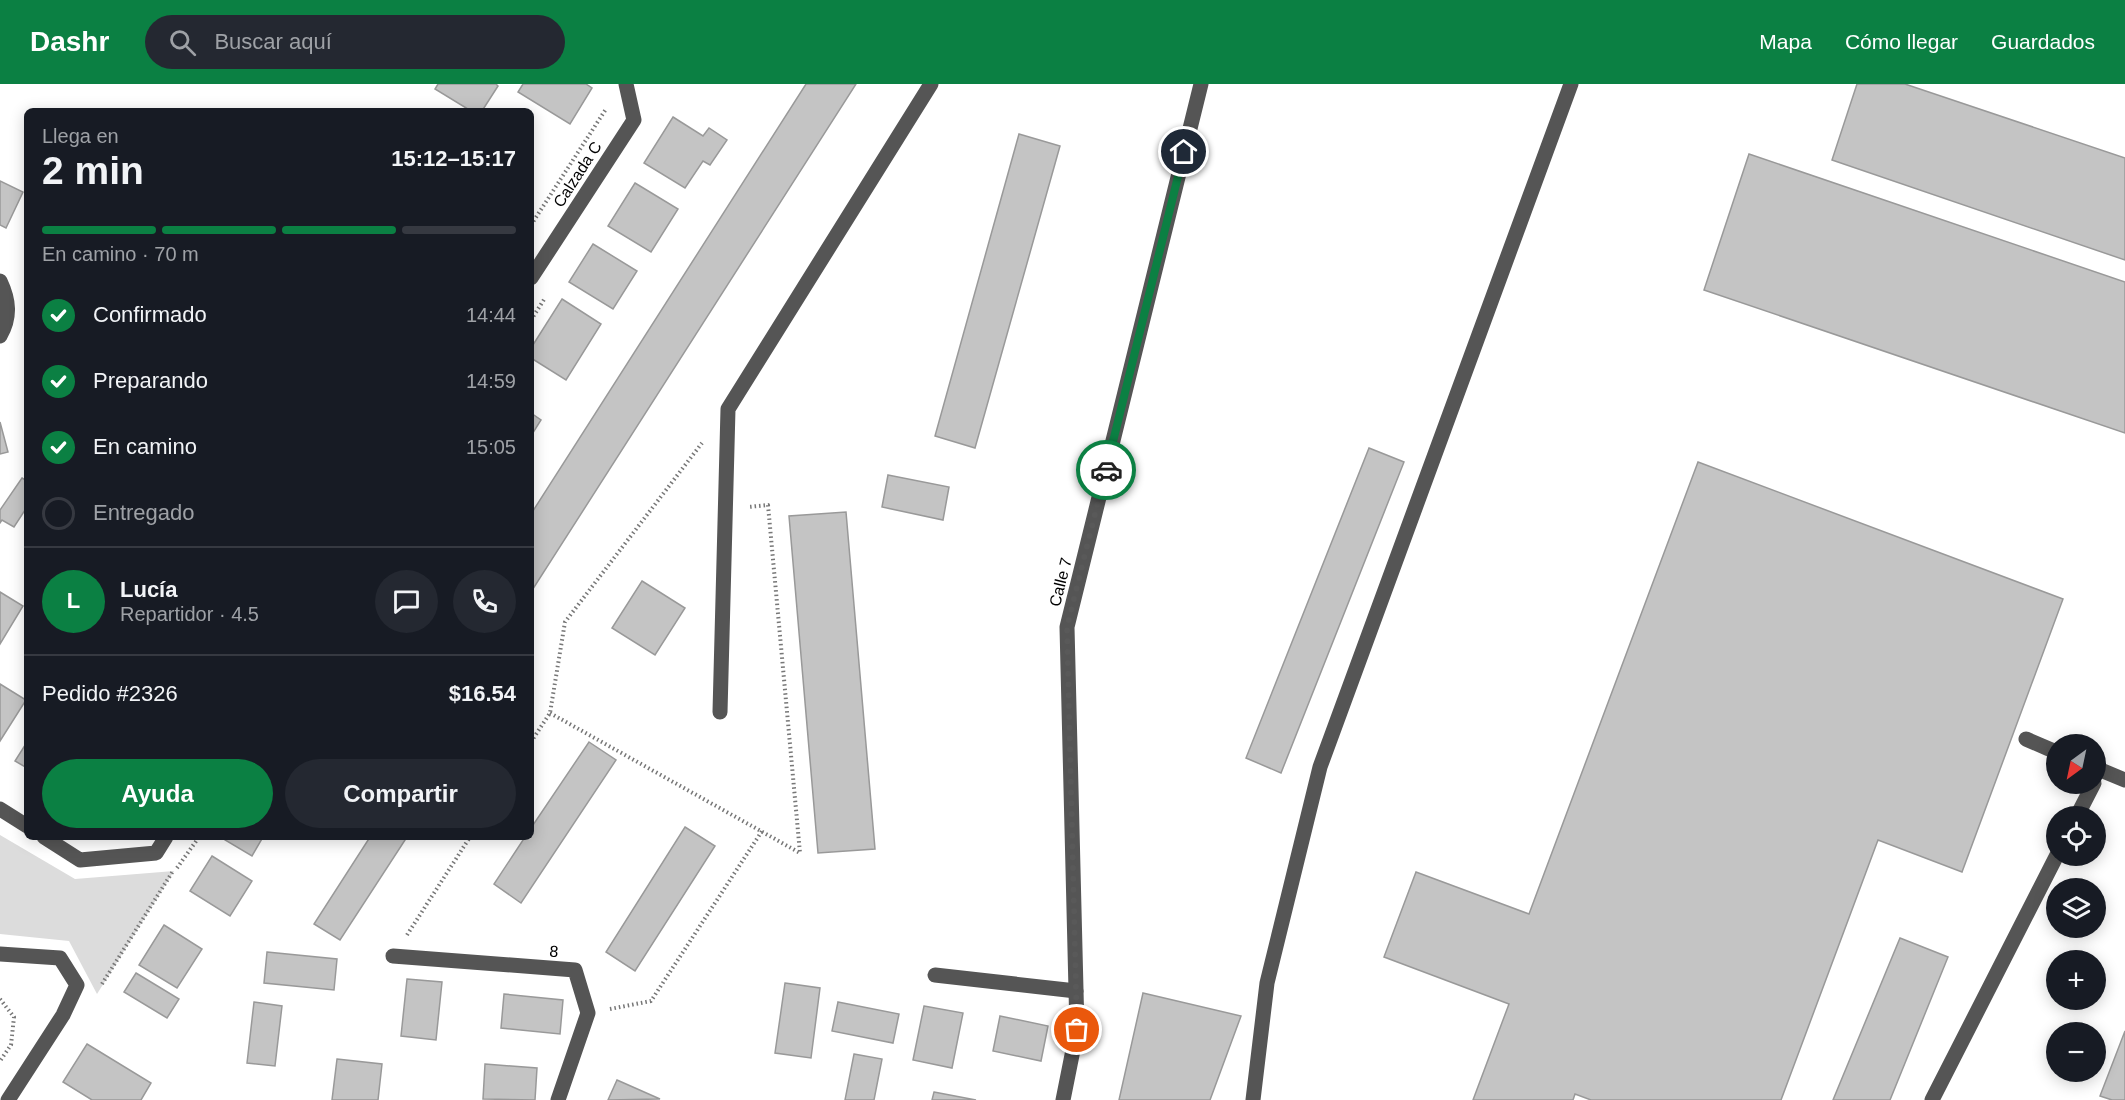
<!DOCTYPE html>
<html lang="es">
<meta charset="utf-8">
<style>
body{margin:0;font-family:Helvetica,sans-serif;background:#242831;color:#f1f3f6;height:100vh;display:flex;flex-direction:column;font-size:22px;white-space:nowrap}
*{box-sizing:border-box;margin:0}
p{font-size:20px;color:#9ea1a6}
.icon{flex:none;width:33px;height:33px;fill:none;stroke:currentColor;stroke-width:2;stroke-linecap:round;stroke-linejoin:round}
.map{position:relative;flex:1;overflow:hidden}
.side{position:absolute;left:24px;top:24px;width:510px;height:732px;display:flex;flex-direction:column;background:#171b24;border-radius:9px;box-shadow:0 3px 15px #0003}
.side>*{flex:none}
.needle{width:39px;rotate:213deg}
.buttons{position:absolute;left:2046px;top:650px;display:grid;gap:12px}
.buttons a{display:grid;place-items:center;width:60px;height:60px;border-radius:50%;background:#171b24;box-shadow:0 3px 15px #0003;font-size:30px}
.pin{position:absolute;display:grid;place-items:center;width:51px;height:51px;color:#fff;margin:-26px;border:3px solid #fff;border-radius:50%;box-shadow:0 2px 6px #0007}
.courier{position:absolute;display:grid;place-items:center;width:60px;height:60px;margin:-30px;border:4px solid #0b8043;border-radius:50%;background:#fff;color:#222;box-shadow:0 2px 8px #0007}
.overview em{font-style:normal;font-weight:800}
.overview div{display:flex;flex-direction:column-reverse}
.overview{display:flex;align-items:center;justify-content:space-between;height:102px;padding:0 18px}
h1{font-size:39px;font-weight:800;line-height:45px}
.bar{display:grid;grid-template-columns:repeat(4,1fr);gap:9px 6px;align-content:center;height:72px;padding:0 18px}
.bar i{height:8px;border-radius:4px;background:#363941}
.bar .on{background:#0b8043}
.bar p{grid-column:span 4}
.line{display:flex;align-items:center;gap:15px;padding:0 18px;border-top:2px solid #363941}
.line div{flex:1}
.round{display:grid;place-items:center;flex:none;width:63px;height:63px;border-radius:32px;background:#242831}
ol{padding:0 18px;list-style:none}
li{display:flex;align-items:center;gap:18px;height:66px}
li p{margin-inline-start:auto}
li .icon{padding:6px;border-radius:50%;background:#0b8043;color:#fff;stroke-width:4}
li:last-child{color:#9ea1a6}
li i{width:33px;height:33px;border:3px solid #363941;border-radius:50%}
.action{display:flex;gap:12px;margin-top:auto;padding:12px 18px}
.action a{flex:1;height:69px;border-radius:36px;background:#0b8043;color:#fff;font-size:24px;font-weight:800;line-height:69px;text-align:center}
.action a+a{background:#242831;color:#f1f3f6}
header{display:flex;align-items:center;gap:36px;box-sizing:border-box;height:84px;padding:0 30px;background:#0b8043;color:#fff}
header strong{font-size:28px}
nav{display:flex;gap:33px;margin-inline-start:auto;font-size:21px}
.search{width:420px;height:54px;background:#242831;display:flex;align-items:center;gap:15px;box-sizing:border-box;padding:0 21px;border-radius:33px;color:#9ea1a6;font-size:22px}
.map>svg:first-child{display:block}
</style>
<header>
<strong>Dashr</strong>
<div class="search"><svg class="icon" aria-label="search" viewBox="0 0 24 24"><circle cx="10" cy="10" r="6"/><path d="M15 15l6 6"/></svg>Buscar aquí</div>
<nav><a>Mapa</a><a>Cómo llegar</a><a>Guardados</a></nav>
</header>
<div class="map">
<svg width="2125" height="1016" viewBox="0 0 2125 1016">
<rect width="100%" height="100%" fill="#fff"/>
<path fill="#dcdcdc" d="M 0,751 L 75,795 L 174,787 L 97,910 L 69,857 L 0,850 Z"/>
<g fill="#c4c4c4" stroke="#999" stroke-width="1.5">
<path d="M 438,0 L 496,0 L 498,2 L 482,27 L 471,27 L 435,5 Z"/>
<path d="M 523,0 L 586,0 L 592,4 L 570,40 L 518,8 Z"/>
<path d="M 806,0 L 856,0 L 531,508 L 531,430 Z"/>
<path d="M 1857,0 L 1905,0 L 2125,74 L 2125,176 L 1832,76 Z"/>
<path d="M 673,33 L 703,52 L 709,44 L 727,56 L 710,81 L 703,77 L 685,104 L 644,79 Z"/>
<path d="M 1019,50 L 1060,62 L 975,364 L 935,352 Z"/>
<path d="M 1749,70 L 2125,198 L 2125,349 L 1704,206 Z"/>
<path d="M 0,97 L 23,108 L 6,144 L 0,141 Z"/>
<path d="M 635,99 L 678,125 L 651,168 L 608,142 Z"/>
<path d="M 593,160 L 637,187 L 613,225 L 569,198 Z"/>
<path d="M 562,215 L 601,240 L 566,296 L 531,274 L 531,264 Z"/>
<path d="M 531,329 L 541,336 L 531,352 Z"/>
<path d="M 0,338 L 8,368 L 0,370 Z"/>
<path d="M 1369,364 L 1404,378 L 1281,689 L 1246,674 Z"/>
<path d="M 1698,378 L 2063,515 L 1962,788 L 1878,756 L 1781,1016 L 1591,1016 L 1575,1010 L 1573,1016 L 1473,1016 L 1509,920 L 1384,873 L 1416,788 L 1529,830 Z"/>
<path d="M 888,391 L 949,403 L 943,436 L 882,423 Z"/>
<path d="M 22,394 L 27,397 L 27,423 L 14,443 L 2,436 L 0,439 L 0,426 Z"/>
<path d="M 846,428 L 875,765 L 818,769 L 789,432 Z"/>
<path d="M 642,497 L 685,524 L 655,571 L 612,544 Z"/>
<path d="M 0,508 L 23,522 L 0,560 Z"/>
<path d="M 0,600 L 26,616 L 0,657 Z"/>
<path d="M 27,658 L 27,684 L 15,677 Z"/>
<path d="M 589,658 L 616,676 L 521,819 L 494,800 L 525,753 L 531,753 L 531,744 Z"/>
<path d="M 685,743 L 715,762 L 635,887 L 606,868 Z"/>
<path d="M 226,753 L 263,753 L 252,772 L 225,756 Z"/>
<path d="M 370,753 L 407,753 L 340,856 L 314,840 Z"/>
<path d="M 212,772 L 252,797 L 230,832 L 190,807 Z"/>
<path d="M 164,841 L 202,865 L 177,904 L 139,881 Z"/>
<path d="M 1900,854 L 1948,873 L 1890,1016 L 1833,1016 Z"/>
<path d="M 267,868 L 337,875 L 334,906 L 264,899 Z"/>
<path d="M 136,889 L 179,915 L 167,934 L 124,908 Z"/>
<path d="M 407,895 L 442,898 L 436,956 L 401,952 Z"/>
<path d="M 785,899 L 820,904 L 811,974 L 775,969 Z"/>
<path d="M 1143,909 L 1241,932 L 1210,1016 L 1119,1016 Z"/>
<path d="M 504,910 L 563,916 L 560,950 L 501,944 Z"/>
<path d="M 254,918 L 282,922 L 275,982 L 247,979 Z"/>
<path d="M 838,918 L 899,930 L 893,959 L 832,947 Z"/>
<path d="M 924,922 L 963,929 L 952,984 L 913,976 Z"/>
<path d="M 1000,932 L 1048,942 L 1041,977 L 993,967 Z"/>
<path d="M 2125,947 L 2125,1016 L 2112,1016 L 2100,1012 Z"/>
<path d="M 87,960 L 151,999 L 141,1016 L 92,1016 L 63,998 Z"/>
<path d="M 854,970 L 882,975 L 874,1016 L 845,1016 Z"/>
<path d="M 337,975 L 382,980 L 378,1016 L 332,1016 Z"/>
<path d="M 485,980 L 537,984 L 535,1016 L 483,1015 Z"/>
<path d="M 617,996 L 660,1015 L 608,1016 Z"/>
<path d="M 934,1008 L 976,1016 L 932,1016 Z"/>
</g>
<g fill="none" stroke-linecap="round" stroke-linejoin="round">
<g stroke="#777" stroke-width="4" stroke-dasharray="1.5 3" stroke-linecap="butt">
<path d="M 531,141 L 606,25"/>
<path d="M 531,236 L 545,214"/>
<path d="M 550,629 L 800,769 L 768,421 L 748,423"/>
<path d="M 531,658 L 550,629 L 565,538 L 702,359"/>
<path d="M 177,784 L 199,753"/>
<path d="M 407,851 L 470,753"/>
<path d="M 102,900 L 173,787"/>
<path d="M 0,915 L 14,933 L 11,961 L 0,977"/>
<path d="M 610,925 L 651,917 L 762,747"/>
</g>
<g stroke="#555" stroke-width="15">
<path d="M 531,194 L 634,36 L 626,0"/>
<path d="M 0,197 C 9,216 11,233 0,252"/>
<path d="M 720,628 L 728,325 L 931,0"/>
<path d="M 2026,655 L 2056,668"/>
<path d="M 2096,684 L 2125,696"/>
<path d="M 0,725 L 27,742"/>
<path d="M 2077,732 L 2094,699"/>
<path d="M 44,753 L 80,776 L 156,769 L 166,753"/>
<path d="M 0,870 L 60,874 L 77,901 L 63,931 L 8,1016"/>
<path d="M 393,872 L 575,886 L 588,929 L 558,1016"/>
<path d="M 935,891 L 1076,907"/>
<path d="M 1063,1016 L 1077,946 L 1067,543 L 1201,0"/>
<path d="M 1253,1016 L 1267,899 L 1320,683 L 1571,0"/>
<path d="M 1932,1016 L 2057,771"/>
</g>
</g>
<g fill="none" stroke-linecap="round" stroke-linejoin="round">
<path stroke="#595959" stroke-width="6" stroke-dasharray="0 10.8" d="M 1077,946 L 1067,543 L 1106,386"/>
<path stroke="#0b8043" stroke-width="8" d="M 1106,386 L 1184,68"/>
</g>
<g text-anchor="middle" stroke-width="4.5" stroke-linejoin="round" paint-order="stroke">
<g font-size="16" fill="#000" stroke="#fff">
<text transform="translate(577 90) rotate(-57)" y="6">Calzada C</text>
<text transform="translate(1060 498) rotate(-76)" y="6">Calle 7</text>
<text transform="translate(554 867) rotate(5)" y="6">8</text>
</g>
</g>
</svg>
<div class="buttons">
<a><svg class="needle" viewBox="-14 -14 28 28"><path d="M0-13l5 13h-10z" fill="#e53935"/><path d="M0 13l5-13h-10z" fill="#9ea1a6"/></svg></a>
<a><svg class="icon" aria-label="locate" viewBox="0 0 24 24"><circle cx="12" cy="12" r="6"/><path d="M12 2v4M12 18v4M2 12h4M18 12h4"/></svg></a>
<a><svg class="icon" aria-label="layers" viewBox="0 0 24 24"><path d="M12 4l9 5-9 5-9-5zM3 14l9 5 9-5"/></svg></a>
<a>+</a>
<a>−</a>
</div>
<div class="pin" style="left:1077px;top:946px;background:#ea580c"><svg class="icon" aria-label="bag" viewBox="0 0 24 24"><path d="M5 8h14l-1 12H6zM9 8a3 3 0 0 1 6 0"/></svg></div>
<div class="pin" style="left:1184px;top:68px;background:#1f2937"><svg class="icon" aria-label="home" viewBox="0 0 24 24"><path d="M3 11l9-7 9 7M6 9v11h12V9"/></svg></div>
<div class="courier" style="left:1106px;top:386px"><svg class="icon" aria-label="car" viewBox="0 0 24 24"><path d="M5 17H2v-5l4-1 3-4h7l3 4 3 1v5h-3M9 17h6M6 11h13"/><circle cx="7" cy="17" r="2"/><circle cx="17" cy="17" r="2"/></svg></div>
<section class="side">
<div class="overview"><div><h1>2 min</h1><p>Llega en</p></div><em>15:12–15:17</em></div>
<div class="bar"><i class="on"></i><i class="on"></i><i class="on"></i><i></i><p>En camino · 70 m</p></div>
<ol>
<li><svg class="icon" aria-label="check" viewBox="0 0 24 24"><path d="M5 12l5 5 9-10"/></svg>Confirmado<p>14:44</p></li>
<li><svg class="icon" aria-label="check" viewBox="0 0 24 24"><path d="M5 12l5 5 9-10"/></svg>Preparando<p>14:59</p></li>
<li><svg class="icon" aria-label="check" viewBox="0 0 24 24"><path d="M5 12l5 5 9-10"/></svg>En camino<p>15:05</p></li>
<li><i></i>Entregado</li>
</ol>
<div class="line" style="height:108px"><b class="round" style="background:#0b8043;color:#fff">L</b><div><b>Lucía</b><p>Repartidor · 4.5</p></div><a class="round"><svg class="icon" aria-label="chat" viewBox="0 0 24 24"><path d="M4 5h16v11H9l-5 4z"/></svg></a><a class="round"><svg class="icon" aria-label="phone" viewBox="0 0 24 24"><path d="M5 4h4l2 5-3 2q2 4 5 5l2-3 5 2v4C11 20 4 13 5 4z"/></svg></a></div>
<div class="line" style="height:78px"><div>Pedido #2326</div><b>$16.54</b></div>
<div class="action"><a>Ayuda</a><a>Compartir</a></div>
</section>
</div>
